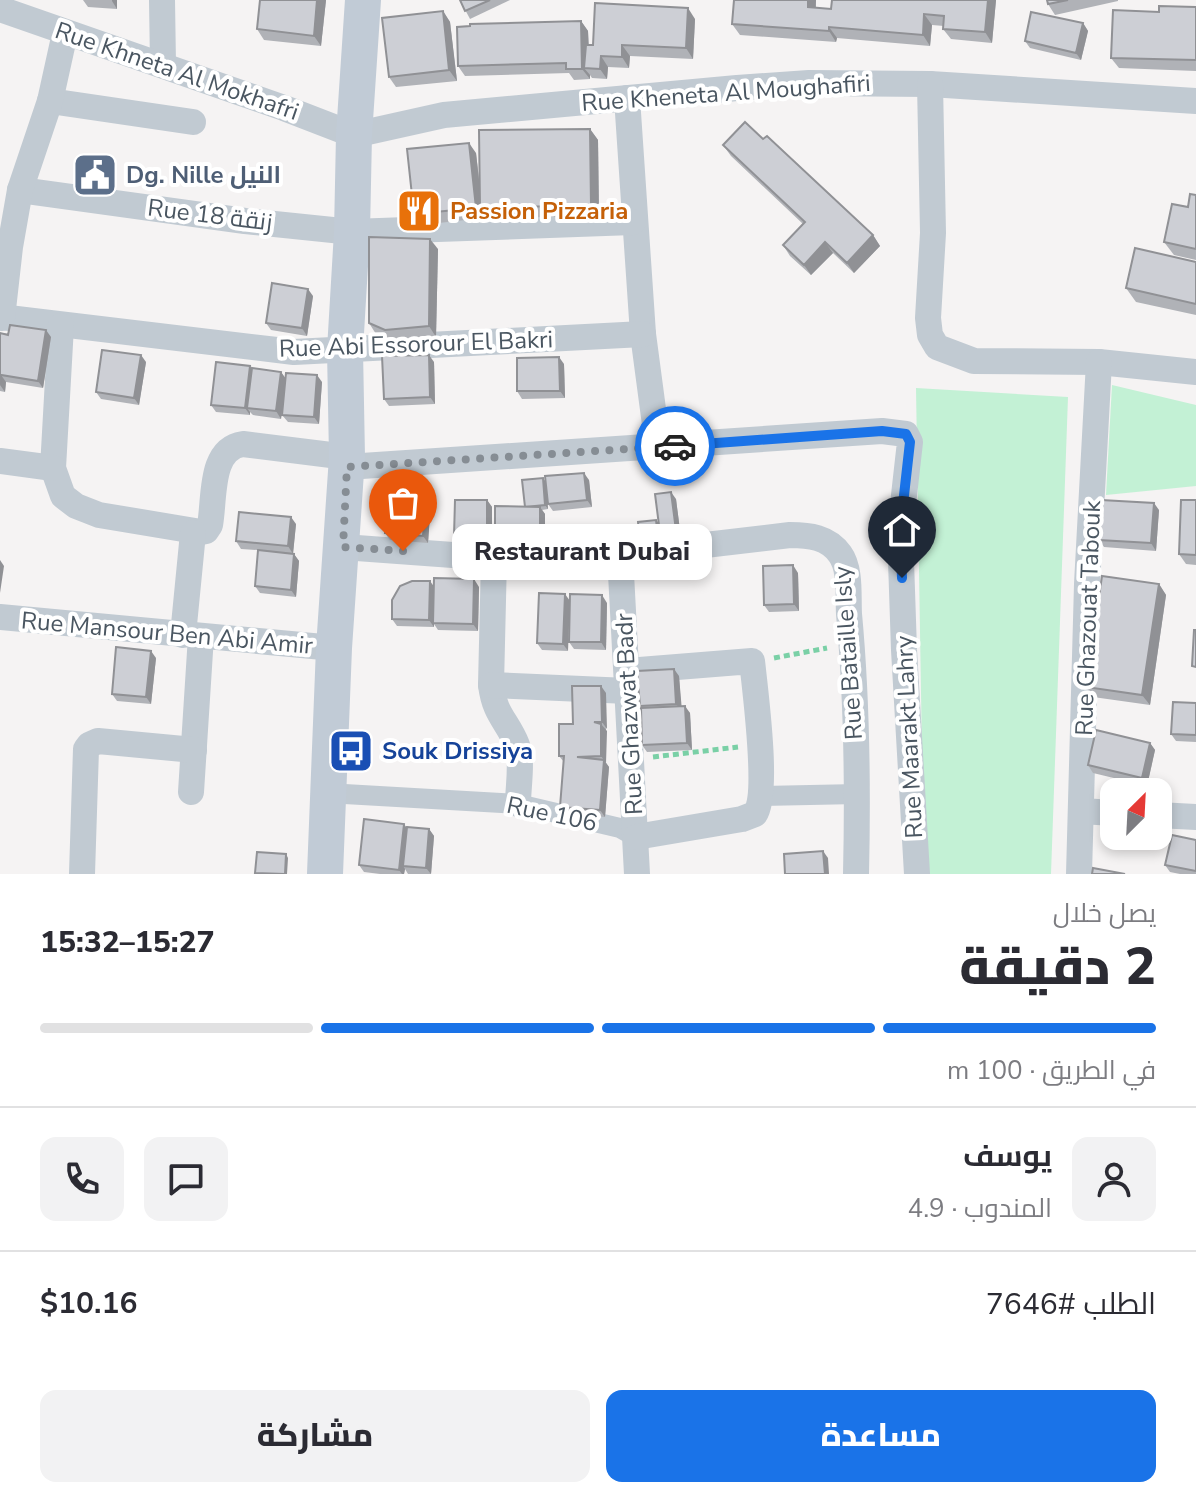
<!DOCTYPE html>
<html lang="ar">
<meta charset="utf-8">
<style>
body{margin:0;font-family:"Nunito Sans",Cairo,sans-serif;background:#f2f2f3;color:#2b2b33;direction:rtl;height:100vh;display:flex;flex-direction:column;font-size:30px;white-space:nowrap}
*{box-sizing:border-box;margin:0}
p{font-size:26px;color:#7c7c81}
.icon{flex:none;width:44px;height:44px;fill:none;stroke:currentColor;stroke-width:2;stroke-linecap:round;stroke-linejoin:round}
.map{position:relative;height:874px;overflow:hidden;direction:ltr}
.side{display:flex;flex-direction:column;background:#fff;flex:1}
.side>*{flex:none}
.needle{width:52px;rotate:24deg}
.fabs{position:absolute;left:1100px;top:778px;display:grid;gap:16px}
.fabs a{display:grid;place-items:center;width:72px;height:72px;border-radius:16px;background:#fff;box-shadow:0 4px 12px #0003;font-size:40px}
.pin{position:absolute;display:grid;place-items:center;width:68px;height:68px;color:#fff;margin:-82px -34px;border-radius:50% 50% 50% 0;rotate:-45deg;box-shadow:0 0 8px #0007}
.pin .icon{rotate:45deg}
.courier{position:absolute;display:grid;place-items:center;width:80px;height:80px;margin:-40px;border:6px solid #1a73e8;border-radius:50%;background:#fff;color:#222;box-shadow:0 2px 10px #0007}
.bubble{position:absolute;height:56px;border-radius:16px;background:#fff;box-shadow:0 4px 12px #0003;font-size:26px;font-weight:800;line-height:56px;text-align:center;direction:rtl}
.head em{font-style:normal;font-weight:800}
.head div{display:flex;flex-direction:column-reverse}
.head{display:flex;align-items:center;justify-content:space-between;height:136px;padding:0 40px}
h1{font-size:52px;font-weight:800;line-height:60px}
.bar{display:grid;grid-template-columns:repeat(4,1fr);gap:12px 8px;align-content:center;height:96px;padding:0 40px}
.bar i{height:10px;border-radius:6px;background:#e1e1e2}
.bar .current{background:#1a73e8}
.bar p{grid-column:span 4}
.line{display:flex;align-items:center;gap:20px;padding:0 40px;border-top:2px solid #e1e1e2}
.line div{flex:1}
.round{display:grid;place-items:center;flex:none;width:84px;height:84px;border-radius:16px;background:#f2f2f3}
.action{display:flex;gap:16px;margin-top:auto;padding:16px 40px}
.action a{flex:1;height:92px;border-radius:16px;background:#1a73e8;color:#fff;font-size:32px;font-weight:800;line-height:92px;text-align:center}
.action a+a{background:#f2f2f3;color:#2b2b33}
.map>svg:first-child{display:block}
</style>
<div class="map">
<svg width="1196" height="874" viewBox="0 0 1196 874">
<rect width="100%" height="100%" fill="#f5f3f3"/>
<g fill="#c3f1d5">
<path d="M 1112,385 L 1196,405 L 1196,486 L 1106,495 Z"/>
<path d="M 916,388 L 1068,397 L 1051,874 L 924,874 Z"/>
</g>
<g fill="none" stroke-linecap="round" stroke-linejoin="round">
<g stroke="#7ad0a6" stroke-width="5" stroke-dasharray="6 4" stroke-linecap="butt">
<path d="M 774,658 L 827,648"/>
<path d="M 653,757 L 738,747"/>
</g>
<g stroke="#c1cad2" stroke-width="20">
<path d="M 327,793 L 518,804 L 620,828 L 636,837"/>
<path d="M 761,796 L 858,794"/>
</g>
<g stroke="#c1cad2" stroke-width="26">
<path d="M 162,0 L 163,64"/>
<path d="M 0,9 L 284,108 L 354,135 L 444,115 L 737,88 L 809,83 L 930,84 L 1196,101"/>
<path d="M 930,84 L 933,233 L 928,318 L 930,335 L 937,347 L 974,361 L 1099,362 L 1196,372"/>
<path d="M 627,98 L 643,334 L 658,447"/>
<path d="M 50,101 L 193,122"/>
<path d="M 20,190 L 245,221 L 352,232 L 633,222"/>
<path d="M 0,317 L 294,352 L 643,334"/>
<path d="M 2,318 L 10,247 L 20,190 L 50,101 L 65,33"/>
<path d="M 61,326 L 53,468 L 63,496 L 76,506 L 99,515 L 201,532 L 206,531 L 210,525 C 215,498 209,449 243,444 L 347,457"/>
<path d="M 0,461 L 53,468"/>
<path d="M 347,467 L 882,431 L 906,434 L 910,442 L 900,531 L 904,650 L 917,874"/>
<path d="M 343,547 L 494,558 L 620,555 L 790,535 C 809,535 828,537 840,554 C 851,569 848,596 849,614 C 857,700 858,787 856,874"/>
<path d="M 620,555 L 637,874"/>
<path d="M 494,558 L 491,685 C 495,716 507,720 517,745 C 523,761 518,786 518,804"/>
<path d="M 0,617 L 334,648"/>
<path d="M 183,635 L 193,533"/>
<path d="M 627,671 L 752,661 C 755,689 769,795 755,814 L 742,819 L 636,837"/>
<path d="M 491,685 L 628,691"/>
<path d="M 191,792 L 201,636"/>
<path d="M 1081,811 L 1114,813"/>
<path d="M 1158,815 L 1196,817"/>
<path d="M 82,874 L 86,749 L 89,745 L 98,741 L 194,750"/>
<path d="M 1079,874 L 1087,584 L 1099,362"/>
</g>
<path stroke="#c1cbd6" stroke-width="36" d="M 325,874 L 334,648 L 347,457 L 345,350 L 352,232 L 354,135 L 363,0"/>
</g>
<g fill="#b0b2b7">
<path d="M 83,0 L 117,0 L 117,9 L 88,7 Z"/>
<path d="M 260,0 L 326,0 L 321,46 L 264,40 L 257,29 Z"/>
<path d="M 460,0 L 510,0 L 470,19 Z"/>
<path d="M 734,0 L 816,0 L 816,8 L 831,9 L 832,0 L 996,0 L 992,43 L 951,39 L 943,29 L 944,26 L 932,25 L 930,46 L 837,38 L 836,42 L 740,35 L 732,24 Z"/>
<path d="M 1047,0 L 1118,0 L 1118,1 L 1055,15 L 1048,4 Z"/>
<path d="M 1196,7 L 1196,71 L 1119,68 L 1111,58 L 1159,12 Z"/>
<path d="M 443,11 L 450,22 L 457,81 L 396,87 L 389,77 Z"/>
<path d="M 695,19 L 693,59 L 630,56 L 629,68 L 608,67 L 607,79 L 592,78 L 590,75 L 590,79 L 574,80 L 569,73 L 465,76 L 458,66 L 581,21 L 588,31 L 589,45 L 593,45 Z"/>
<path d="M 1083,23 L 1088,31 L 1081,60 L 1030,48 L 1025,41 Z"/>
<path d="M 590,129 L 598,140 L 599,216 L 487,218 L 482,210 L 483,218 L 421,225 L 414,214 L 476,153 L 480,187 Z"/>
<path d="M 723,145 L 873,235 L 880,246 L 854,273 L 833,253 L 811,275 L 790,256 L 783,245 L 803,224 L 731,156 Z"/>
<path d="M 1196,195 L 1196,260 L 1174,255 L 1164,242 Z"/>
<path d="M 438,249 L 436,337 L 392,341 L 376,334 L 369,323 Z"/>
<path d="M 1196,262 L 1196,315 L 1136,302 L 1126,288 Z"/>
<path d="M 313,296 L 307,336 L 271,330 L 266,323 Z"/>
<path d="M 0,333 L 51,337 L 43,388 L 6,382 L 5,392 L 0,391 Z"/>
<path d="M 146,362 L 139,405 L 101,399 L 96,392 Z"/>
<path d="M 434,362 L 435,404 L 389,406 L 384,399 Z"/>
<path d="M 564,364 L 565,398 L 522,399 L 517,391 Z"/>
<path d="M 252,369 L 281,372 L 285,378 L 322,382 L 319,424 L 288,422 L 282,415 L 284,391 L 281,419 L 253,415 L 250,412 L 250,415 L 216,412 L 211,405 Z"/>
<path d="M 543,478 L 545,482 L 589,480 L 592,507 L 553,511 L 548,504 L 546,488 L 548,509 L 542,510 L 545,514 L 545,549 L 500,549 L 495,542 L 525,507 Z"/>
<path d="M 676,499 L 682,546 L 666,548 L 661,541 L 659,527 L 661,546 L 643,548 L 640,544 L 659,523 Z"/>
<path d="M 487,500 L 492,507 L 492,543 L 459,544 L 454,536 Z"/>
<path d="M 1196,500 L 1196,565 L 1186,564 L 1179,554 Z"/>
<path d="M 1159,510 L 1156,551 L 1104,547 L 1099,540 Z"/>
<path d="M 430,515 L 428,543 L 390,540 L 385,533 Z"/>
<path d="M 296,524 L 293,553 L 299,561 L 296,597 L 260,593 L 255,586 L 258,550 L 241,549 L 236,541 Z"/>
<path d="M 798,573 L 799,611 L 769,612 L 764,605 Z"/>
<path d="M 1159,584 L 1166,595 L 1150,705 L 1093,697 L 1086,687 Z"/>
<path d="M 434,587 L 479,587 L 478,631 L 438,630 L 434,624 L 434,627 L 397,626 L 392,619 Z"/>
<path d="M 539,593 L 568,651 L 542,650 L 537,643 Z"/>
<path d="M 607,603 L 606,650 L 574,649 L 569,642 Z"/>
<path d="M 156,658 L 151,704 L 117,701 L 112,694 Z"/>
<path d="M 679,676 L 681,706 L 690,713 L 692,750 L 647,752 L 642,745 L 641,708 L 640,706 Z"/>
<path d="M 606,693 L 606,763 L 609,767 L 605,817 L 566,814 L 560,807 L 564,762 L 559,756 L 573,724 Z"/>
<path d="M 1196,703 L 1196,742 L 1176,741 L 1171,734 Z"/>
<path d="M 1150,743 L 1155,750 L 1147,786 L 1093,773 L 1088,765 Z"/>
<path d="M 407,827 L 429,829 L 434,836 L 431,874 L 408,874 L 405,869 L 404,874 L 380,874 L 364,872 L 359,865 Z"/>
<path d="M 1196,840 L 1196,874 L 1180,874 L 1170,872 L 1165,865 Z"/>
</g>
<g fill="#909195">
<path d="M 112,0 L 117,0 L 117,9 L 112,1 Z"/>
<path d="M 317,0 L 326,0 L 321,46 L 314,36 Z"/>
<path d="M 808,0 L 816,0 L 815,18 L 808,7 Z"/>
<path d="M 988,0 L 996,0 L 992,43 L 985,32 Z"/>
<path d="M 688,8 L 695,19 L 693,59 L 686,48 Z"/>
<path d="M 443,11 L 450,22 L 457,81 L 449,70 Z"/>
<path d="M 924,14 L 932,25 L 930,46 L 923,35 Z"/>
<path d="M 581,21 L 588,31 L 589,68 L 584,68 L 590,75 L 590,79 L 582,69 Z"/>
<path d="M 1083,23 L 1088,31 L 1081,60 L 1076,53 Z"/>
<path d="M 829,27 L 837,38 L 836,42 L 829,31 Z"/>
<path d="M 622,45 L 630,56 L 629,68 L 622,57 Z"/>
<path d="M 601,56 L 608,67 L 607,79 L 600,69 Z"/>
<path d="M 590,129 L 598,140 L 599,216 L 591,206 Z"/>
<path d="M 469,143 L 476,153 L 482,207 L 480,207 L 482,210 L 483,218 L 476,208 Z"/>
<path d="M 873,235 L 880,246 L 854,273 L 847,263 Z"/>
<path d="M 430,239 L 438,249 L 436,337 L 429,326 Z"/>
<path d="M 825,242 L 833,253 L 811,275 L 804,265 Z"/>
<path d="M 308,289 L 313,296 L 307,336 L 302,328 Z"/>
<path d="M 46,330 L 51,337 L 43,388 L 38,381 Z"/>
<path d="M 141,355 L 146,362 L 139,405 L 134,398 Z"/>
<path d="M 429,355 L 434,362 L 435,404 L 430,397 Z"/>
<path d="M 559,357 L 564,364 L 565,398 L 560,391 Z"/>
<path d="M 250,366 L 255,373 L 247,408 L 250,412 L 250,415 L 245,408 Z"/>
<path d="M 281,372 L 286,379 L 281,419 L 276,411 Z"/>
<path d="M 1,375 L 6,382 L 5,392 L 0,385 Z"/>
<path d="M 317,375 L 322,382 L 319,424 L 314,417 Z"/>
<path d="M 584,473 L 589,480 L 592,507 L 587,500 Z"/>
<path d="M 543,478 L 546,482 L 548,509 L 545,505 Z"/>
<path d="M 671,492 L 676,499 L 682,546 L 677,538 Z"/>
<path d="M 487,500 L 492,507 L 492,543 L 487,536 Z"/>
<path d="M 1154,503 L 1159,510 L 1156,551 L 1151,543 Z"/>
<path d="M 540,507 L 545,514 L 545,549 L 540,542 Z"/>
<path d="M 425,508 L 430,515 L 428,543 L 423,536 Z"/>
<path d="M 291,517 L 296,524 L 293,554 L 288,546 Z"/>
<path d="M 656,520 L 659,523 L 661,546 L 659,543 Z"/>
<path d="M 294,554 L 299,561 L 296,597 L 291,590 Z"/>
<path d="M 0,560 L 4,566 L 0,593 Z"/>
<path d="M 793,565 L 798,573 L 799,611 L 794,604 Z"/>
<path d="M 474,579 L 479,587 L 478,631 L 473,624 Z"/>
<path d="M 430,581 L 435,588 L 434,627 L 429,620 Z"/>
<path d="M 1159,584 L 1166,595 L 1150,705 L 1142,695 Z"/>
<path d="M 565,594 L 570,601 L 568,651 L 563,644 Z"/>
<path d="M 602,595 L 607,603 L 606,650 L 601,642 Z"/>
<path d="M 151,651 L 156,658 L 151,704 L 146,697 Z"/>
<path d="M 674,669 L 679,676 L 682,711 L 676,704 Z"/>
<path d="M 601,686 L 606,693 L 607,729 L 602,722 Z"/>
<path d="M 685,706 L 690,713 L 692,750 L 687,743 Z"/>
<path d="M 601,724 L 607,731 L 606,763 L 601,756 Z"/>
<path d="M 1150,743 L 1155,750 L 1147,786 L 1142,778 Z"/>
<path d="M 604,760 L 609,767 L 605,817 L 600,810 Z"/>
<path d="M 404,824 L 409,831 L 403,866 L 405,869 L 404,874 L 402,874 L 399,870 Z"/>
<path d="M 429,829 L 434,836 L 431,874 L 426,868 Z"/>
<path d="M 823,851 L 828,858 L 829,874 L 825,874 Z"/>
<path d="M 286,854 L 288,858 L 287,874 L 285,874 Z"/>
</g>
<g fill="#cdcfd5" stroke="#909195" stroke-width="2">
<path d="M 260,0 L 317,0 L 314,36 L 257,29 Z"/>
<path d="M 460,0 L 490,0 L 465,11 Z"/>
<path d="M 734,0 L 808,0 L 808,7 L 831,9 L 832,0 L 988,0 L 985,32 L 943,29 L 944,16 L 924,14 L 923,35 L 829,27 L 829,31 L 732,24 Z"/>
<path d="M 1047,0 L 1068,0 L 1048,4 Z"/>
<path d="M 595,3 L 688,8 L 686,48 L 622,45 L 622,57 L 601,56 L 600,69 L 584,68 L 586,45 L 593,45 Z"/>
<path d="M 1159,6 L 1196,7 L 1196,60 L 1111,58 L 1113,10 L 1159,12 Z"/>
<path d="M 443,11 L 449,70 L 389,77 L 382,18 Z"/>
<path d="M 1031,12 L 1083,23 L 1076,53 L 1025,41 Z"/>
<path d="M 581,21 L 582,69 L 566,69 L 566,63 L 458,66 L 457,27 L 470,26 L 470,24 Z"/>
<path d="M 745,122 L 763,139 L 767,136 L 873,235 L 847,263 L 825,242 L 804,265 L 783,245 L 805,222 L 723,145 Z"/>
<path d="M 590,129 L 591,206 L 480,207 L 479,130 Z"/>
<path d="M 469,143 L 476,208 L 414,214 L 407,149 Z"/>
<path d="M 1190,194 L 1196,195 L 1196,249 L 1164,242 L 1172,204 L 1188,207 Z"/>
<path d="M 369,237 L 430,239 L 429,326 L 385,330 L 369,323 Z"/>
<path d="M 1135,248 L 1196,262 L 1196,304 L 1126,288 Z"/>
<path d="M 272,283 L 308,289 L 302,328 L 266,323 Z"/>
<path d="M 10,325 L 46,330 L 38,381 L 1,375 L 0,384 L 0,333 L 8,335 Z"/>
<path d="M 102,350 L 141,355 L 134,398 L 96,392 Z"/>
<path d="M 429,355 L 430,397 L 384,399 L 382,356 Z"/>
<path d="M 559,357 L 560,391 L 517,391 L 517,358 Z"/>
<path d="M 216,362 L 250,366 L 245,408 L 211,405 Z"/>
<path d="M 252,368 L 281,372 L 276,411 L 247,408 Z"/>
<path d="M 286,373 L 317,375 L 314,417 L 282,415 Z"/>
<path d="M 584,473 L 587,500 L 548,504 L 545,476 Z"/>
<path d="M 543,478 L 545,505 L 525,507 L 522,480 Z"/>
<path d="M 671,492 L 677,538 L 661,541 L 655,494 Z"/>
<path d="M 455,500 L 487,500 L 487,536 L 454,536 Z"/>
<path d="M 1101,500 L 1154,503 L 1151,543 L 1099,540 Z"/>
<path d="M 1181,500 L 1196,500 L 1196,555 L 1179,554 Z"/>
<path d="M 387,505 L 425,508 L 423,536 L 385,533 Z"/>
<path d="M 495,506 L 540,507 L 540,542 L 495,542 Z"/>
<path d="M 239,512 L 291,517 L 288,546 L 236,541 Z"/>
<path d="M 656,520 L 659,543 L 640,544 L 638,522 Z"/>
<path d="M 258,550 L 294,554 L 291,590 L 255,586 Z"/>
<path d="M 793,565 L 794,604 L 764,605 L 763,566 Z"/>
<path d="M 1102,576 L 1159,584 L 1142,695 L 1086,687 Z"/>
<path d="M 434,578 L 474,579 L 473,624 L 433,623 Z"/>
<path d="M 412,581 L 430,581 L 429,620 L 392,619 L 392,600 L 400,586 Z"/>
<path d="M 539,593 L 565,594 L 563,644 L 537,643 Z"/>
<path d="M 570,594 L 602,595 L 601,642 L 569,642 Z"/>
<path d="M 1194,630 L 1196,630 L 1196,667 L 1192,666 Z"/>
<path d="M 116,647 L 151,651 L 146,697 L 112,694 Z"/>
<path d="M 674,669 L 676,704 L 640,706 L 637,671 Z"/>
<path d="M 572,686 L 601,686 L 602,722 L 594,722 L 601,724 L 601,756 L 577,757 L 604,760 L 600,810 L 560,807 L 564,756 L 559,756 L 559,724 L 573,724 Z"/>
<path d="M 1173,702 L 1196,703 L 1196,735 L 1171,734 Z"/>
<path d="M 685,706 L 687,743 L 642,745 L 641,708 Z"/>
<path d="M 1096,730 L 1150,743 L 1142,778 L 1088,765 Z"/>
<path d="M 364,819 L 404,824 L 399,870 L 359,865 Z"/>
<path d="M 407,827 L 429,829 L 426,868 L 403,866 Z"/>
<path d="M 1172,835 L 1196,840 L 1196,871 L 1165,865 Z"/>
<path d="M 823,851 L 825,874 L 785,874 L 784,854 Z"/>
<path d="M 257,852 L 286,854 L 285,874 L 255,873 Z"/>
<path d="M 1093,868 L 1125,874 L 1092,874 Z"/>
</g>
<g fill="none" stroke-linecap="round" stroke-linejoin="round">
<path stroke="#868d94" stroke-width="8" stroke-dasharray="0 14.4" d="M 403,551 L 343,547 L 347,467 L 675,446"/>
<path stroke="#1a73e8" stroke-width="10" d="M 675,446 L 882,431 L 906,434 L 910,442 L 900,531 L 902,578"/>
</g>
<defs>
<g id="civic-square" transform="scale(2.3)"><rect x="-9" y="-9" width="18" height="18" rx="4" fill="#5c6f8a" stroke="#fff"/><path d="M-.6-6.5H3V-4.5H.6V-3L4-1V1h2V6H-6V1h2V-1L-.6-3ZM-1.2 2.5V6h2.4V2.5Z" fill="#fff"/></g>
<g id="restaurant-square" transform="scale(2.3)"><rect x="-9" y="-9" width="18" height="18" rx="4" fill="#e8710a" stroke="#fff"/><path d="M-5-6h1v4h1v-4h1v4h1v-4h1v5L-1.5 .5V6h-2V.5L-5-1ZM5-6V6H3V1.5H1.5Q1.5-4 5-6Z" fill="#fff"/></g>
<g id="bus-square" transform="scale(2.3)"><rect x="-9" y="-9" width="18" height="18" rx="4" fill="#1a4fb4" stroke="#fff"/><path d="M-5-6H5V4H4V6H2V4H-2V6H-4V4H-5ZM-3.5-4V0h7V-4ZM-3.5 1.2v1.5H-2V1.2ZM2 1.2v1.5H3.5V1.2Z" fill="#fff"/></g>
</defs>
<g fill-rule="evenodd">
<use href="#civic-square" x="95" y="175"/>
<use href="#restaurant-square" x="419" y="211"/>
<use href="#bus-square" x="351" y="751"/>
</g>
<g text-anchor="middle" stroke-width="8" stroke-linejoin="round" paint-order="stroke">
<g font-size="24" fill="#4a5661" stroke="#fff">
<text transform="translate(177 71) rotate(19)" y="8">Rue Khneta Al Mokhafri</text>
<text transform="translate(726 93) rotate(-4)" y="8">Rue Kheneta Al Moughafiri</text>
<text transform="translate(210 215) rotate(7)" y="8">Rue 18 زنقة</text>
<text transform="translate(416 344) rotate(-2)" y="8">Rue Abi Essorour El Bakri</text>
<text transform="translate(1088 618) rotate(-88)" y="8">Rue Ghazouat Tabouk</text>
<text transform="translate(167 633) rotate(5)" y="8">Rue Mansour Ben Abi Amir</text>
<text transform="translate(848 653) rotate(-94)" y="8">Rue Bataille Isly</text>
<text transform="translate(629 714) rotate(-93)" y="8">Rue Ghazwat Badr</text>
<text transform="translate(909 737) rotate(-93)" y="8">Rue Maarakt Lahry</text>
<text transform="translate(552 814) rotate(12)" y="8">Rue 106</text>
</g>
<g font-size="24" font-weight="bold" fill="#4e5e75" stroke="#fff" text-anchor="start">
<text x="126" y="183">Dg. Nille النيل</text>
</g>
<g font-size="24" font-weight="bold" fill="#c56008" stroke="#fff" text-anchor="start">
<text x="450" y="219">Passion Pizzaria</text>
</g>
<g font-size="24" font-weight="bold" fill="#164399" stroke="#fff" text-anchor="start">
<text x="382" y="759">Souk Drissiya</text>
</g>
</g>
</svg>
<div class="fabs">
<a><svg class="needle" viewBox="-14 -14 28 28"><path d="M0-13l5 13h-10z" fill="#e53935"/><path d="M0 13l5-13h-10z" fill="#7c7c81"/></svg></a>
</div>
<div class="pin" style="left:403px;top:551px;background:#ea580c"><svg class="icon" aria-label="bag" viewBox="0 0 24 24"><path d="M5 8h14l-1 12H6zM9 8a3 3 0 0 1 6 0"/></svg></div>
<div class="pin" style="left:902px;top:578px;background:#1f2937"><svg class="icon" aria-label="home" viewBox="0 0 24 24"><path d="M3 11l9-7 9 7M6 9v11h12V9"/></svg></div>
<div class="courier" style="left:675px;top:446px"><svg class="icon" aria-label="car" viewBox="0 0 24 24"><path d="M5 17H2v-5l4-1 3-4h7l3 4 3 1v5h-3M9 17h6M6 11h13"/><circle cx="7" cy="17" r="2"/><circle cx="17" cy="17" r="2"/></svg></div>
<div class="bubble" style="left:452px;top:524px;width:260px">Restaurant Dubai</div>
</div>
<section class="side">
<div class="head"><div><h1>2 دقيقة</h1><p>يصل خلال</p></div><em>15:27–15:32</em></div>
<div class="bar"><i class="current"></i><i class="current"></i><i class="current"></i><i></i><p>في الطريق · 100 m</p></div>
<div class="line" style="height:144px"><a class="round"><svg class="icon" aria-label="person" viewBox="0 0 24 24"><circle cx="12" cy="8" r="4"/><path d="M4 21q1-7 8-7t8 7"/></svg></a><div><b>يوسف</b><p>المندوب · 4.9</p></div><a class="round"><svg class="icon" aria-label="chat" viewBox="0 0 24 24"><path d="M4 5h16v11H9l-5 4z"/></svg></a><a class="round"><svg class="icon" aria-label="phone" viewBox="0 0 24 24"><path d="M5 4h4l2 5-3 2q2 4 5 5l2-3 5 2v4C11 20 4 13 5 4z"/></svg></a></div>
<div class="line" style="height:104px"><div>الطلب #7646</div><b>$10.16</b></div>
<div class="action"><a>مساعدة</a><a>مشاركة</a></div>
</section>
